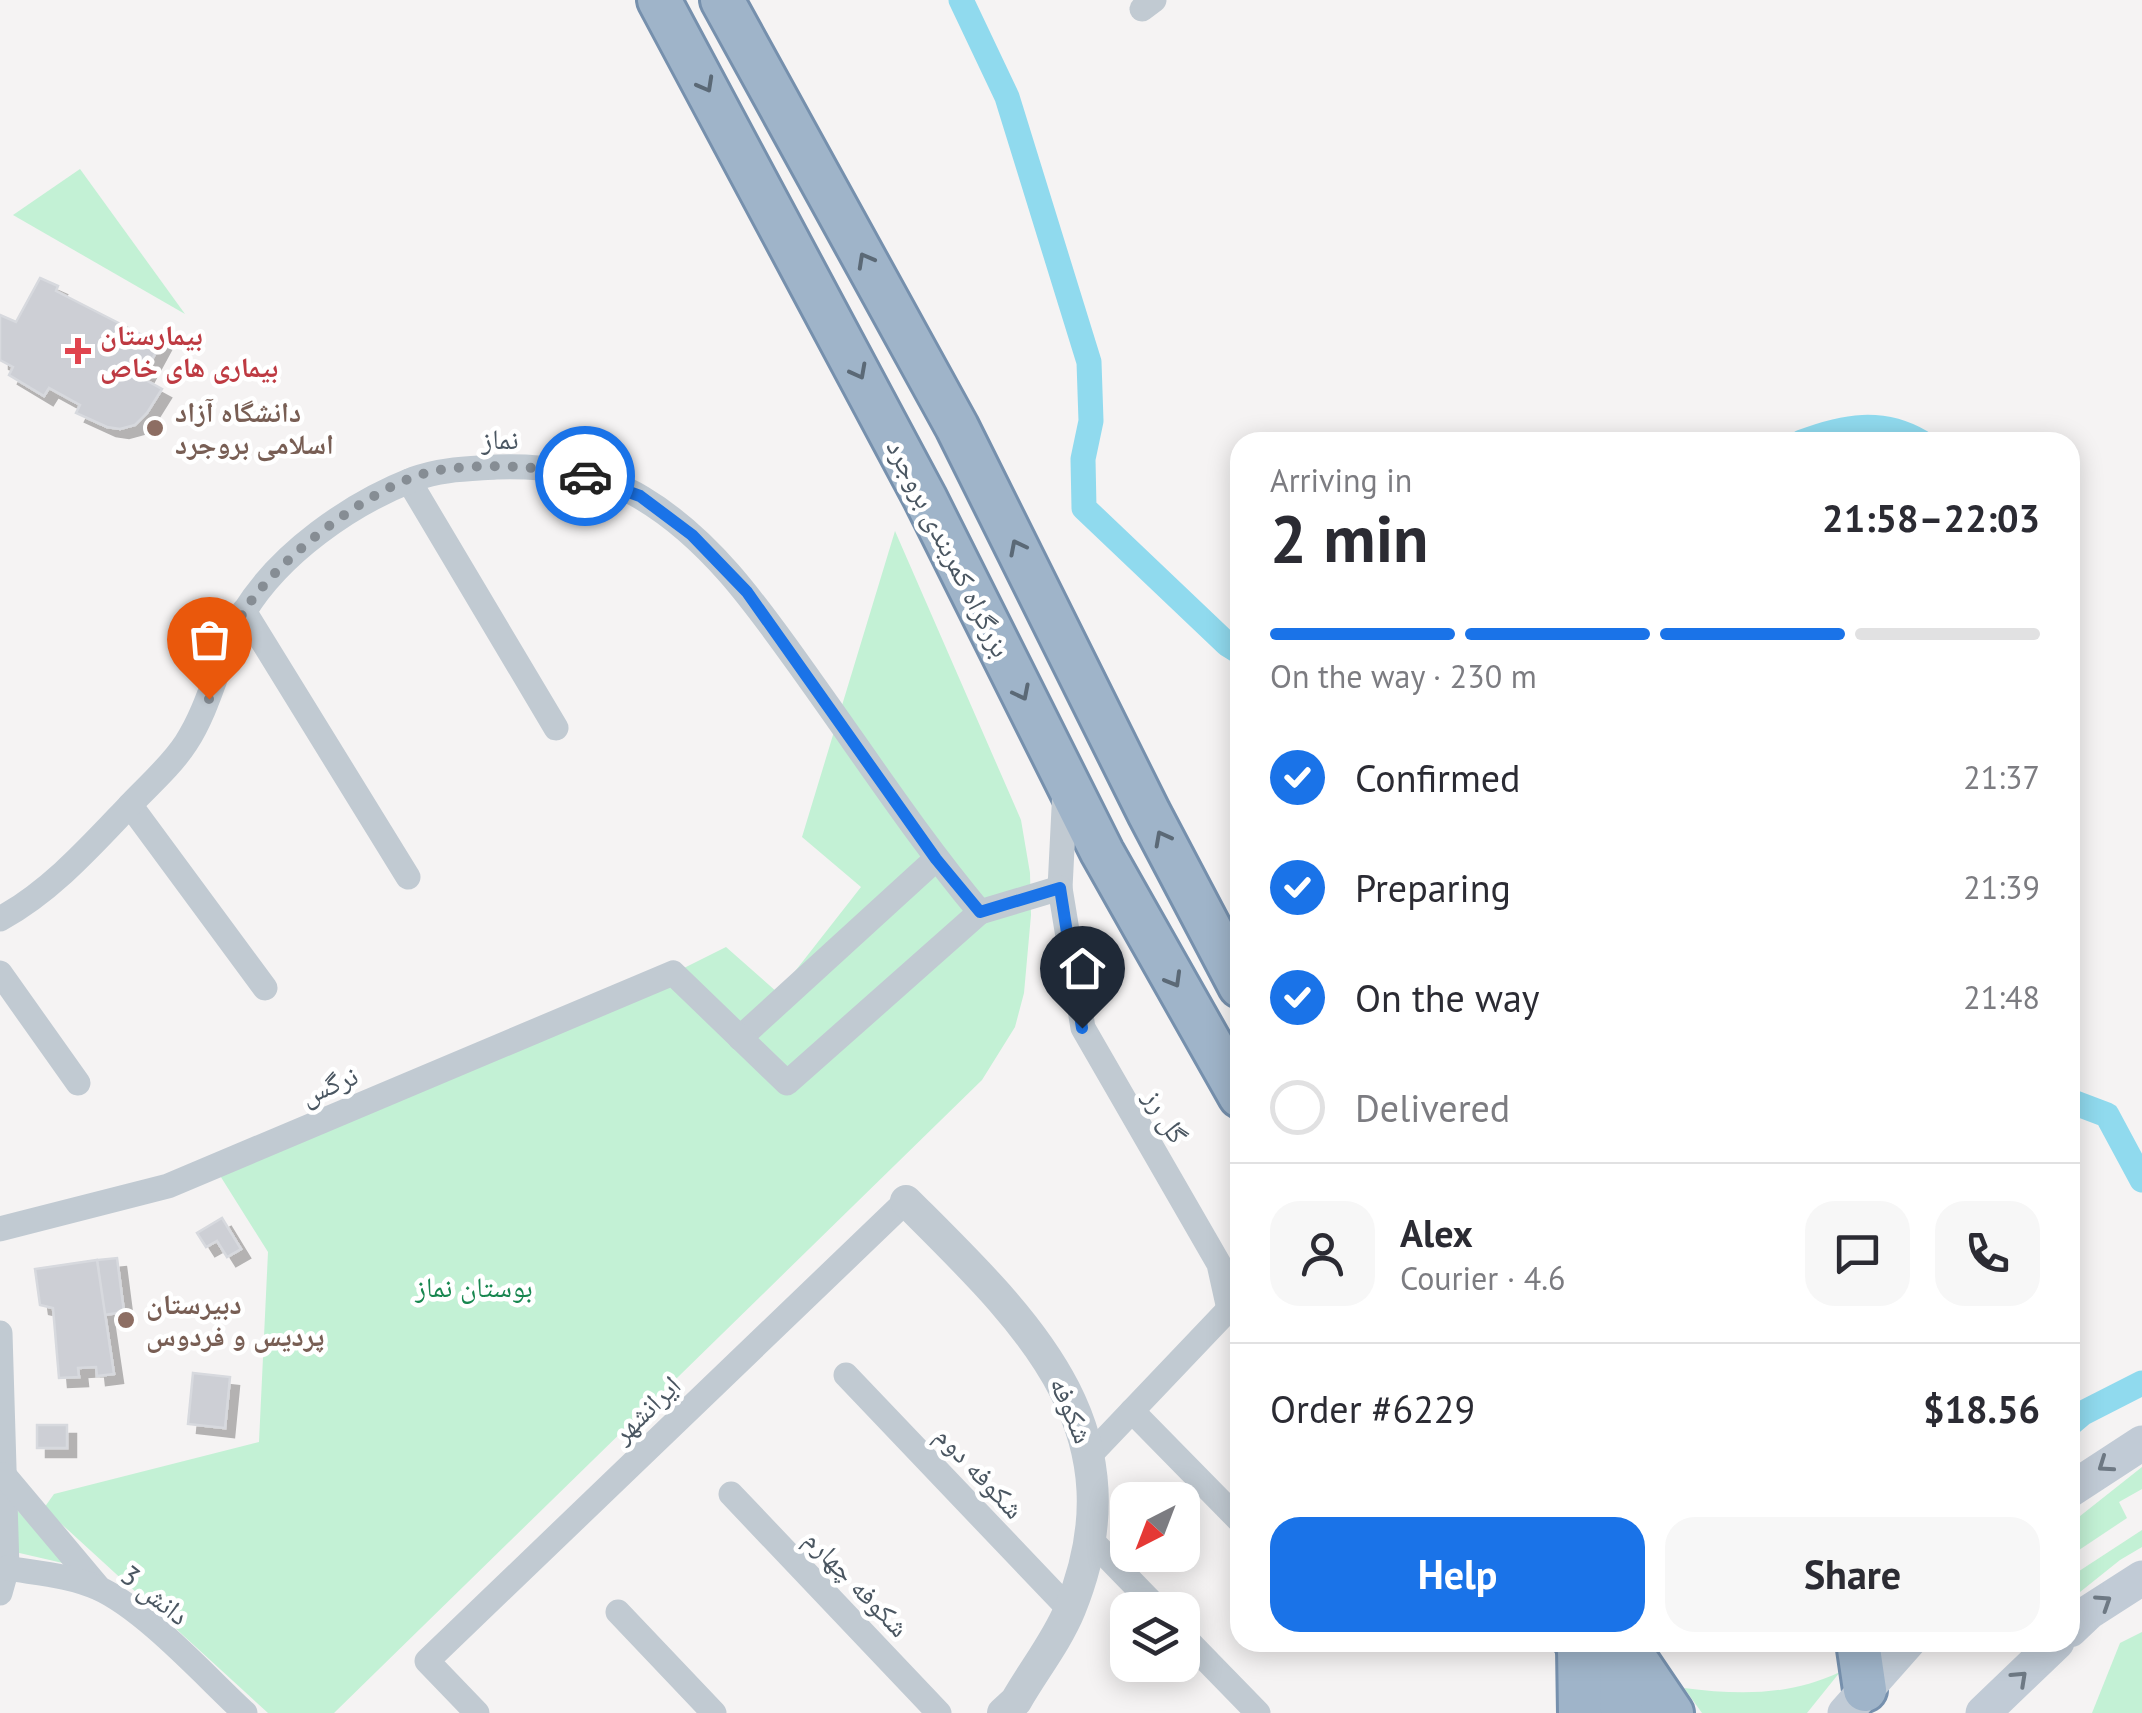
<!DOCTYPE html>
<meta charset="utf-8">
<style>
body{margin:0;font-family:"PT Sans","Noto Naskh Arabic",sans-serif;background:#f7f7f7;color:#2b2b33;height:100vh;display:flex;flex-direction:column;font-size:38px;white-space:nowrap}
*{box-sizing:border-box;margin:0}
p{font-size:32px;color:#7c7c81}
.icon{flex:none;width:55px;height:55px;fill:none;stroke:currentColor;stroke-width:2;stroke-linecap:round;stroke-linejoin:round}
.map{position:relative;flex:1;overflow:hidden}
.drawer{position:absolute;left:1230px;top:432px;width:850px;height:1220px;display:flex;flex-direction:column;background:#fff;border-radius:30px;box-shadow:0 5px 25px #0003}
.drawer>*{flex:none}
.needle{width:65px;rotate:222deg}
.controls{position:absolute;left:1110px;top:1482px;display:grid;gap:20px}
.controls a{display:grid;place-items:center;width:90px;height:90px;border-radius:20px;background:#fff;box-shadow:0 5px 25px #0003;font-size:50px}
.pin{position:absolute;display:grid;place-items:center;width:85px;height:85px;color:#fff;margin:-102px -42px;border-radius:50% 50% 50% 0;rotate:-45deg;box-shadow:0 0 10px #0007}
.pin .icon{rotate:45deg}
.courier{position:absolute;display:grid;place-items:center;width:100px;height:100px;margin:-50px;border:8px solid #1a73e8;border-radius:50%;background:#fff;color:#222;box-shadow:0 2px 12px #0007}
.summary em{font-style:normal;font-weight:700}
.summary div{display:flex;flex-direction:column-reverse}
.summary{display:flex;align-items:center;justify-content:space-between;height:170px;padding:0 40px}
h1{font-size:65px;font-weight:700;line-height:75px}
.bar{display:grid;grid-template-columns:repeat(4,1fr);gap:15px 10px;align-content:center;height:120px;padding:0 40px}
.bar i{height:12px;border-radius:8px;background:#e1e1e2}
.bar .selected{background:#1a73e8}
.bar p{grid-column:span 4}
.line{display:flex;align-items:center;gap:25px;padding:0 40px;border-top:2px solid #e1e1e2}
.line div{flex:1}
.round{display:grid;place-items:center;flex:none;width:105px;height:105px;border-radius:30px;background:#f7f7f7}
ol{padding:0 40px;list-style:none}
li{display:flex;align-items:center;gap:30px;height:110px}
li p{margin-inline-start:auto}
li .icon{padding:10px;border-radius:50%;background:#1a73e8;color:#fff;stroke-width:4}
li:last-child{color:#7c7c81}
li i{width:55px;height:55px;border:5px solid #e1e1e2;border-radius:50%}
.button{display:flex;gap:20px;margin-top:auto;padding:20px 40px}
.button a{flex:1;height:115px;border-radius:30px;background:#1a73e8;color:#fff;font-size:40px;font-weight:700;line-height:115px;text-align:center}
.button a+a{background:#f7f7f7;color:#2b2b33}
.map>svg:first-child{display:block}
</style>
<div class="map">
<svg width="2142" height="1713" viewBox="0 0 2142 1713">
<defs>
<filter id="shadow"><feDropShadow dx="9" dy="9" stdDeviation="0" flood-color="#0004"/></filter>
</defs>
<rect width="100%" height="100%" fill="#f5f3f3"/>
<g fill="#c3f1d5">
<path d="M 80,169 L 185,314 L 13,215 Z"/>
<path d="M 895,531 L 1021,820 L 1030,873 L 1031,915 L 1024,993 L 1015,1027 L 982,1080 L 334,1713 L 268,1713 L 44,1508 L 54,1494 L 259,1442 L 268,1252 L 219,1174 L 650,985 L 726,947 L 778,993 L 861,887 L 802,837 Z"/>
<path d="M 2142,1467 L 2142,1489 L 2119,1502 L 2127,1518 L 2070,1556 L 2070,1524 Z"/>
<path d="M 15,1508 L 67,1564 L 15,1552 Z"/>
<path d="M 2142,1530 L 2142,1547 L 2120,1560 L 2070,1600 L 2070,1577 Z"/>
<path d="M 2142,1632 L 2142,1713 L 2092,1713 L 2120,1643 Z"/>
<path d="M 1840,1672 L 1807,1713 L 1702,1713 L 1684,1688 C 1739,1695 1789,1696 1840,1672 Z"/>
</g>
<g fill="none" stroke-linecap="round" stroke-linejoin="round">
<g stroke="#90daee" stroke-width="25">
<path d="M 961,0 L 1007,97 L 1089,362 L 1091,421 L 1083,459 L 1084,508 L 1227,644 L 1240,652"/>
<path d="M 1802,442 C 1844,426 1882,419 1921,442"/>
<path d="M 2070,1101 L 2107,1115 L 2142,1180"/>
<path d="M 2070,1424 L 2083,1413 L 2142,1383"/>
</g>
</g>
<g fill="#cdcfd5" stroke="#d7d9de" stroke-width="2.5" filter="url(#shadow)">
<path d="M 40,278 L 58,286 L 56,291 L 146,337 L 148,334 L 162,341 L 142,378 L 162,389 L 147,413 L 135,425 L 120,429 L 107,427 L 76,413 L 80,405 L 49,388 L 44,396 L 9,375 L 13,367 L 0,360 L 0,315 L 16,322 Z"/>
<path d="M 222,1218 L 241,1249 L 227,1257 L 217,1241 L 206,1247 L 197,1233 Z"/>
<path d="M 117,1258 L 124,1312 L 104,1315 L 97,1260 Z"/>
<path d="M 97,1260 L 114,1374 L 97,1376 L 96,1367 L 78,1368 L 79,1377 L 59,1378 L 53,1308 L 40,1305 L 35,1269 Z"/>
<path d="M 193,1373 L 230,1377 L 225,1428 L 188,1424 Z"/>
<rect x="37" y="1425" width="30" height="23"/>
</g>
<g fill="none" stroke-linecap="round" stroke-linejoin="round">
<g stroke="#7690ad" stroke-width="48">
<g id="trunk">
<path d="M 659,0 L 925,498 L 1102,852 L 1240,1096"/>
<path d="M 722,0 L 957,427 L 1149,813 L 1240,986"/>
<path d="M 1576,1642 L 1627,1713"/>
<path d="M 1624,1642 L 1672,1713"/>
<path d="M 1858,1642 L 1865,1690"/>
<path d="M 1579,1648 L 1580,1713"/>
</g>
</g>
<g stroke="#c1cad2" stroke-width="25">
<path d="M 1142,9 L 1154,0"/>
<path d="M 409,481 L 556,728"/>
<path d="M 244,611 L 408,877"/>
<path d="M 1065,789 L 1060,888 L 1083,1028 L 1219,1264 L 1229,1309"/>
<path d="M 130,805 L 265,988"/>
<path d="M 0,919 C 51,891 90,847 130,805 C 149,785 171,766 186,743 C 212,703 219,654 244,612 C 280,553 350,504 414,479 C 441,469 467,469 496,467 C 542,465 601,473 642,498 C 714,541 762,613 810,680 C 866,758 918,838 980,912 L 1060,888"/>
<path d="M 0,973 L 78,1083"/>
<path d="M 740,1038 L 936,859"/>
<path d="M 0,1229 L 168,1186 L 673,973 L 787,1083 L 980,912"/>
<path d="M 0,1333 L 7,1568 L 0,1593"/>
<path d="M 846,1375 L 1070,1610"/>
<path d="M 1132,1411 L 1240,1521"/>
<path d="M 1091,1454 L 1229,1309 L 1240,1308"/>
<path d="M 4,1475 L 99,1588"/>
<path d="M 731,1494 L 939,1713"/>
<path d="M 1091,1540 L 1159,1610"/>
<path d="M 7,1568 C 36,1573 70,1575 98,1588 C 145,1609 206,1677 245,1713"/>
<path d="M 618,1612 L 714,1713"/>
<path d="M 1182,1635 L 1258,1713"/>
<path d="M 477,1713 L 427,1661 L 906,1201"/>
</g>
<path stroke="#c1cad2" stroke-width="32" d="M 906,1201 C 1024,1319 1144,1427 1070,1609 C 1057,1641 1033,1671 1016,1701 L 1003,1713"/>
<g stroke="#c1cbd6" stroke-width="35">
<path d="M 2070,1490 L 2142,1443"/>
<path d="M 2070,1630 L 2089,1612 L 2142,1578"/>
<path d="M 1845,1713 L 1908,1642"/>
<path d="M 1983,1713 L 2057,1642"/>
</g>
<use href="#trunk" stroke="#9fb4c9" stroke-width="42"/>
</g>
<defs><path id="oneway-chevron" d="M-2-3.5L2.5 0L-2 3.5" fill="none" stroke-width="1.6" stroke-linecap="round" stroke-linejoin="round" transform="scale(2.5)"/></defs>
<g stroke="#5b6976">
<use href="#oneway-chevron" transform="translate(706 85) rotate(61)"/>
<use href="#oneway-chevron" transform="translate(865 260) rotate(-119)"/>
<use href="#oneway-chevron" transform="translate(859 372) rotate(62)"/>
<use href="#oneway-chevron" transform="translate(1017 547) rotate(-117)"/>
<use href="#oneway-chevron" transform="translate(1022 693) rotate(63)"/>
<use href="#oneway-chevron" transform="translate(1162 838) rotate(-118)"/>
<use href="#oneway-chevron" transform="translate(1174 980) rotate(60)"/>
</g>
<g stroke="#6e7984">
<use href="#oneway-chevron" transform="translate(2105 1465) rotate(145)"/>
<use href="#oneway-chevron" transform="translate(2104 1602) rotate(-33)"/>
<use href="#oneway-chevron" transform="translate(2020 1678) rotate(-43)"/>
</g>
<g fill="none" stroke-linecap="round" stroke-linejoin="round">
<path stroke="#868d94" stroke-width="10" stroke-dasharray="0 18" d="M 209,699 C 218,669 228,640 243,613 C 275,560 377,480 439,470 C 486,463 539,466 585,476"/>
<path stroke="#1a73e8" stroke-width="12" d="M 585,476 L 640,496 L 692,535 L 747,592 L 936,859 L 980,912 L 1060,888 L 1082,1028"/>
</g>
<path fill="#e0444e" stroke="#fff" stroke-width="4" d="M73 336h10v10h10v10h-10v10h-10v-10h-10v-10h10z"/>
<g fill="#8d6e63" stroke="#fff" stroke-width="4">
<circle cx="155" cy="428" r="10"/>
<circle cx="126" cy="1320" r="10"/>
</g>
<g text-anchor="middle" stroke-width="9" stroke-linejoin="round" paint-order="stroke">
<g font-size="28" font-weight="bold" fill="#be3a42" stroke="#fff" text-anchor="start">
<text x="100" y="345">بیمارستان<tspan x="100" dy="32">بیماری های خاص</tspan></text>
</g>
<g font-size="28" font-weight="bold" fill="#785e54" stroke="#fff" text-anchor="start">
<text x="175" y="422">دانشگاه آزاد<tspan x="175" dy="32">اسلامی بروجرد</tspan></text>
<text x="146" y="1314">دبیرستان<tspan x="146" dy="32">پردیس و فردوس</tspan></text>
</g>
<g font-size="28" fill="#4a5661" stroke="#fff">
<text x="500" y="449">نماز</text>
<text transform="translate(949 548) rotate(63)" y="10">بزرگراه کمربندی بروجرد</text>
<text transform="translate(329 1085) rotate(-23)" y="10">نرگس</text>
<text transform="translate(1166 1116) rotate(59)" y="10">گل رز</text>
<text transform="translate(646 1409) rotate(-44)" y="10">ایرانشهر</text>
<text transform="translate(1072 1410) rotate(67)" y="10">شکوفه</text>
<text transform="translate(980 1472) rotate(47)" y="10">شکوفه دوم</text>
<text transform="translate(857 1583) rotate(46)" y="10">شکوفه چهارم</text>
<text transform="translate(155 1595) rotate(38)" y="10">دانش 3</text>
</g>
<g font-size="28" fill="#17864f" stroke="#fff">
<text x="474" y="1297">بوستان نماز</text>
</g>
</g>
</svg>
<div class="controls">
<a><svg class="needle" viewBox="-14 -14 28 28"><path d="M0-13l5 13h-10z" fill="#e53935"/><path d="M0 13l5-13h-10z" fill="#7c7c81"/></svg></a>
<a><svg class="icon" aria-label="layers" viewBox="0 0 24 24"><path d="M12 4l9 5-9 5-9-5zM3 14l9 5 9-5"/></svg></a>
</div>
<div class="pin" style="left:209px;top:699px;background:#ea580c"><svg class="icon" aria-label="bag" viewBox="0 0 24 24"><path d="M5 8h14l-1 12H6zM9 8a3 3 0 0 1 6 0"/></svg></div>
<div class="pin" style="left:1082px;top:1028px;background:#1f2937"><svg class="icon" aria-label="home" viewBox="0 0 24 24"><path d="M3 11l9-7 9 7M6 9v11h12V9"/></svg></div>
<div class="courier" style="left:585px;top:476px"><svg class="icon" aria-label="car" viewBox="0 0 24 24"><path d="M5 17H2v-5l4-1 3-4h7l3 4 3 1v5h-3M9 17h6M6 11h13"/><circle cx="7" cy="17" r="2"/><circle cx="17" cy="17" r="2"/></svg></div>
<section class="drawer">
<div class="summary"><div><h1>2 min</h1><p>Arriving in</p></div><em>21:58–22:03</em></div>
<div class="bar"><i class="selected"></i><i class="selected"></i><i class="selected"></i><i></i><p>On the way · 230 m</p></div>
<ol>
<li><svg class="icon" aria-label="check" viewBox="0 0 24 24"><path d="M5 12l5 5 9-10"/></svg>Confirmed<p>21:37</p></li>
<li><svg class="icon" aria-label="check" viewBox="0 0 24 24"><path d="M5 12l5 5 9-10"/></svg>Preparing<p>21:39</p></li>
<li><svg class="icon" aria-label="check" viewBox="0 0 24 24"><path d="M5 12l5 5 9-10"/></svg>On the way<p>21:48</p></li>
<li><i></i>Delivered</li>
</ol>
<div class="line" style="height:180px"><a class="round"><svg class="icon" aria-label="person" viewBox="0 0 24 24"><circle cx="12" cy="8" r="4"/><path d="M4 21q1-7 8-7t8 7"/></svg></a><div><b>Alex</b><p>Courier · 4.6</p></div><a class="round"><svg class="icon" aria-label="chat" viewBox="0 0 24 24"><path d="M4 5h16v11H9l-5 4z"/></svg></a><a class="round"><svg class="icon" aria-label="phone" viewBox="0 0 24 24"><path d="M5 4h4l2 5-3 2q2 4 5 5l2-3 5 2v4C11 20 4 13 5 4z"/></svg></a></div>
<div class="line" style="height:130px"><div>Order #6229</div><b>$18.56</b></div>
<div class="button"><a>Help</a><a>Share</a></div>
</section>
</div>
